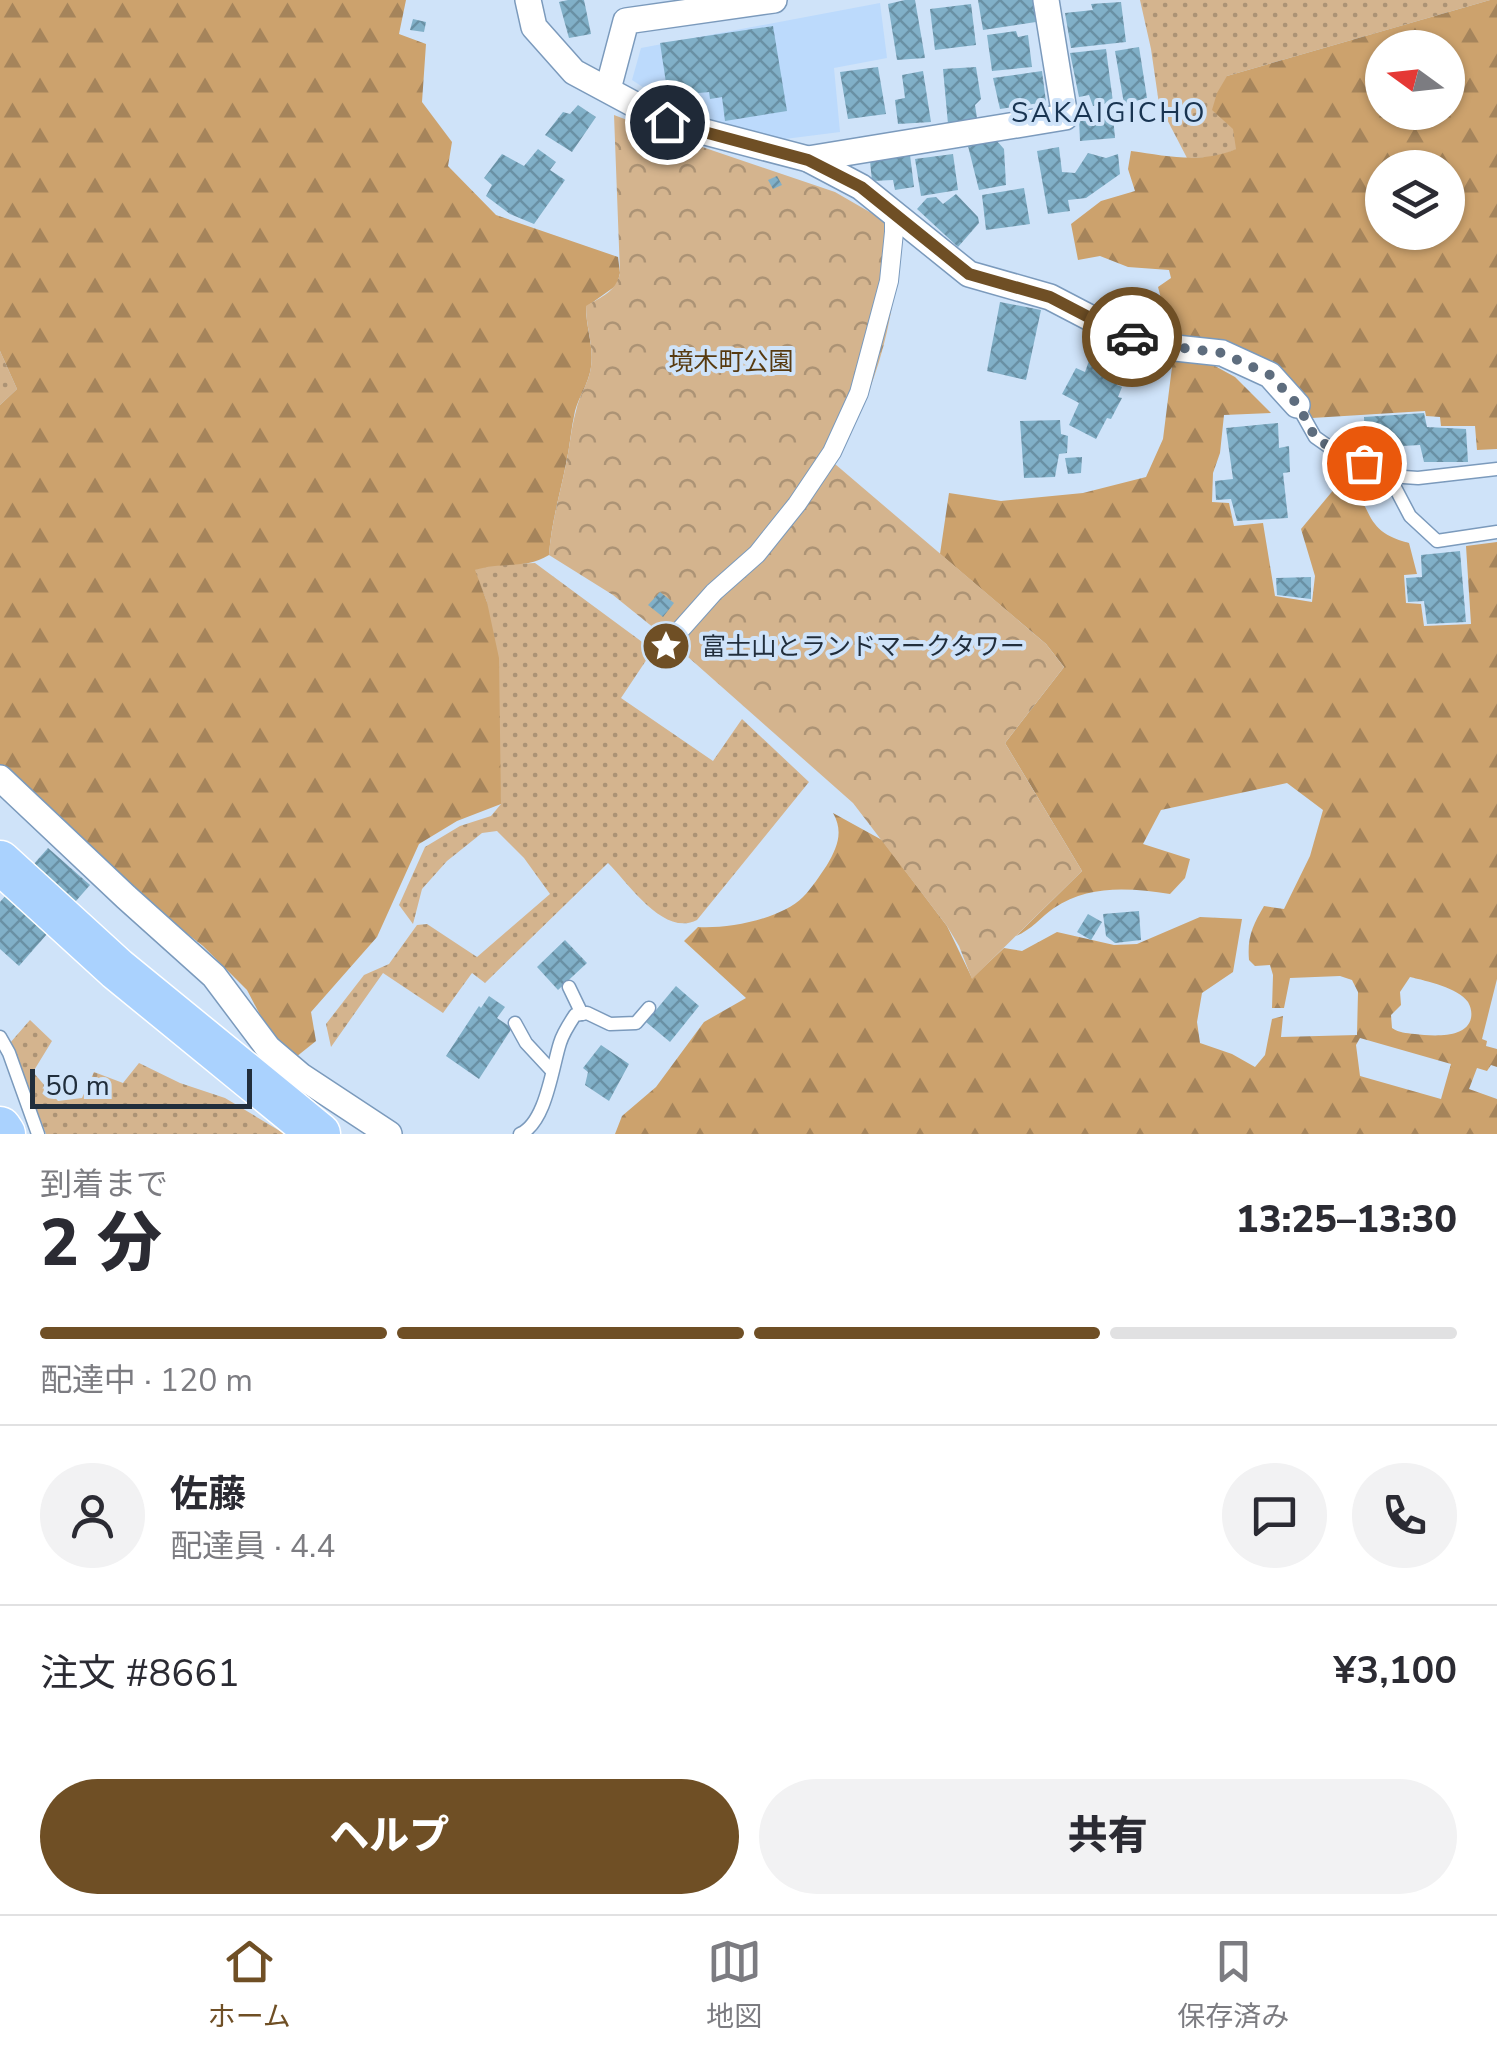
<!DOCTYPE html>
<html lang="ja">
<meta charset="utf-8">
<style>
body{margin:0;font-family:"Nunito Sans","Noto Sans JP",sans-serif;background:#f2f2f3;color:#2b2b33;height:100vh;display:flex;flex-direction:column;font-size:38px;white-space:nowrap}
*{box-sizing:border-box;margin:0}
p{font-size:32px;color:#7c7c81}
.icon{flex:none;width:55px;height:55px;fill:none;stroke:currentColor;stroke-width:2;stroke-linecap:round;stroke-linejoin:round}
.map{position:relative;height:1134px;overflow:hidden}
.drawer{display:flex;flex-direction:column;background:#fff;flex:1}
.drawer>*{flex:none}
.needle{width:65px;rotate:285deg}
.buttons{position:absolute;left:1365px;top:30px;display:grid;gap:20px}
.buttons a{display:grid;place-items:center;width:100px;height:100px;border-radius:50%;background:#fff;box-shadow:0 2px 8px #0004;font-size:50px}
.scale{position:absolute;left:30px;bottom:25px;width:222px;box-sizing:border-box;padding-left:10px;border:5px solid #212e3c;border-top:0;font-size:28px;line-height:35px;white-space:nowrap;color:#212e3c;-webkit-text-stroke:8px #cfe3f9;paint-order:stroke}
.pin{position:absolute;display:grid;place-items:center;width:85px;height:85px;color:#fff;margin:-42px;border:5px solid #fff;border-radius:50%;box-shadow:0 2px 10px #0007}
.courier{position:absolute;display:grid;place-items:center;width:100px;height:100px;margin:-50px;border:8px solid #6f4f25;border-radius:50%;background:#fff;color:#222;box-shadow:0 2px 12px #0007}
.summary em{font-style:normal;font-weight:800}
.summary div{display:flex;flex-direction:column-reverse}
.summary{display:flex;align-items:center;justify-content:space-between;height:170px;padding:0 40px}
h1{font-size:65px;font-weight:800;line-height:75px}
.bar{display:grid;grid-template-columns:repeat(4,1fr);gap:15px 10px;align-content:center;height:120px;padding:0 40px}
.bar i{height:12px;border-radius:8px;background:#e1e1e2}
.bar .selected{background:#6f4f25}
.bar p{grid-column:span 4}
.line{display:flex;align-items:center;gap:25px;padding:0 40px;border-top:2px solid #e1e1e2}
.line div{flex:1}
.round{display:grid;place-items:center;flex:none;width:105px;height:105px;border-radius:52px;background:#f2f2f3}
.primary-button{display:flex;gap:20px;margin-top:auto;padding:20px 40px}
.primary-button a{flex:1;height:115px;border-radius:60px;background:#6f4f25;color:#fff;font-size:40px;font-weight:800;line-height:115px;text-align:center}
.primary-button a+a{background:#f2f2f3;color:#2b2b33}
.tabs{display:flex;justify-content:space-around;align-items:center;height:140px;border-top:2px solid #e1e1e2;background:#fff;font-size:28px;color:#7c7c81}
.tabs a{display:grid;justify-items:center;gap:5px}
.tabs .selected{color:#6f4f25}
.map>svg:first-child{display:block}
</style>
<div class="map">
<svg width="1497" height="1134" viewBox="0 0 1497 1134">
<defs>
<pattern id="grass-dots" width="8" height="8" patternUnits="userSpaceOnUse" patternTransform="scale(2.5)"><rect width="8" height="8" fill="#d4b48e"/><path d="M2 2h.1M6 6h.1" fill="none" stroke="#ac9375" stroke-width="1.8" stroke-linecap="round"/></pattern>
<pattern id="forest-firs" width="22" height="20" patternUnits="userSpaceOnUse" patternTransform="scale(2.5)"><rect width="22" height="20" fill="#cca26d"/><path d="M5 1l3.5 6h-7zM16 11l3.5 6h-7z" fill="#a5845b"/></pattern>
<pattern id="park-crowns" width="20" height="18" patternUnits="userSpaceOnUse" patternTransform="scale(2.5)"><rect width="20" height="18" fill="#d4b48e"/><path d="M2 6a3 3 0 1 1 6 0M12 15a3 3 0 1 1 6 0" fill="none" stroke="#ac9375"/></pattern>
<pattern id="building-cross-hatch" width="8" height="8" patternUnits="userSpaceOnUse" patternTransform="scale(2.5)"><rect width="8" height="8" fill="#81b0c8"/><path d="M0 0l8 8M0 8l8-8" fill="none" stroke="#6990a4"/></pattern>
</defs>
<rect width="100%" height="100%" fill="#cfe3f9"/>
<path fill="#bcdafc" d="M 880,3 L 887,58 L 834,68 L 840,132 L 777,140 L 676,109 L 632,80 L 641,48 Z"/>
<g fill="url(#grass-dots)">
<path d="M 1140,0 L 1490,0 L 1227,76 L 1237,149 L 1217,157 L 1187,158 L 1159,104 L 1151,49 Z"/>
<path d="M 0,351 L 17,389 L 0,405 Z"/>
<path d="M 535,563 L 653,650 L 621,698 L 713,761 L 742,719 L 809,782 L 697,920 C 664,937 630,885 608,863 L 485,983 L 472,973 L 443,1013 L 383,973 L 331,1047 L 326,1024 L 364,975 L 389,964 L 417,925 L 427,924 L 477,957 L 550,894 L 524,858 L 497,831 L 482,833 L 447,861 L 422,889 L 413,924 L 399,905 L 425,847 L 460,826 L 491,816 L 501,804 L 487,602 L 474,570 L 488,565 Z"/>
<path d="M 30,1020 L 52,1041 L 33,1072 L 58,1101 L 82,1098 L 94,1072 L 123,1083 L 139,1063 L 180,1083 L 225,1098 L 285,1134 L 46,1134 L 10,1043 Z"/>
</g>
<g fill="url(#forest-firs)" fill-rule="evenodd">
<path d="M 0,0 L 406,0 L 399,34 L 426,44 L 422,102 L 452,142 L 448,166 L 496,215 L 618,257 L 620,273 L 617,285 L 586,307 C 586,328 594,346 591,367 C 589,383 579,396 575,411 C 571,428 570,446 566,464 C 560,494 551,524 549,555 C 525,570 501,561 475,570 L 487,602 L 499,658 L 501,804 L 457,821 L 419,844 L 377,937 L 311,1012 L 316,1041 L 296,1057 L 268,1030 L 247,990 L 203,946 L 125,886 L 0,767 L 0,405 L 17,389 L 0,351 Z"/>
<path d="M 1490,0 L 1497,0 L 1497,449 L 1477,450 L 1475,426 L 1441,426 L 1440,417 L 1426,416 L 1425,411 L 1312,418 L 1299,395 L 1170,333 L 1158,287 L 1171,278 L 1169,270 L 1128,267 L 1100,256 L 1078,260 L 1071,224 L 1101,201 L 1135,191 L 1128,169 L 1131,151 C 1167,156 1202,164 1236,149 L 1233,129 L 1212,110 L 1217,93 L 1227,76 ZM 1382,48 L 1448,48 L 1448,112 L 1382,112 ZM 1382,168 L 1448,168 L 1448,232 L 1382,232 Z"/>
<path d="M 1173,359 L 1215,366 L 1235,377 L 1271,413 L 1224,415 L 1220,453 L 1213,473 L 1212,502 L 1229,503 L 1234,526 L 1263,523 L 1275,596 L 1312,602 L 1315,576 L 1301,529 L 1345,476 C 1374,506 1361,531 1409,543 L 1417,574 L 1404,575 L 1406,603 L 1421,604 L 1424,626 L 1471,624 L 1466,546 L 1497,542 L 1497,979 L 1482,1039 L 1487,1041 L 1486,1046 L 1497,1049 L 1497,1067 L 1491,1065 L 1487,1071 L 1477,1068 L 1469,1089 L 1497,1099 L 1497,1134 L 615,1134 L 622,1116 L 656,1087 L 704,1022 L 746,998 L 684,941 L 698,927 C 728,929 781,919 803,897 C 812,888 820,875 827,865 C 837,848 844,832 833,813 L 882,840 L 947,926 L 972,978 L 1004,948 L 1022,951 L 1057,932 L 1114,945 L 1137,944 L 1200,917 L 1242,919 L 1233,972 L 1202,993 L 1197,1022 L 1200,1043 L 1232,1054 L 1255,1067 L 1265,1055 L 1272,1019 L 1283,1016 L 1281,1037 L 1357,1035 L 1358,992 L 1352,980 L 1340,976 L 1290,978 L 1284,1008 L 1272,1008 L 1273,975 L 1270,965 L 1255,966 L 1249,960 C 1247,937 1253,925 1264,906 L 1284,909 L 1310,856 L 1323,810 L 1287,783 L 1161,810 L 1143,844 L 1190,859 L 1185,878 L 1170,894 C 1131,888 1089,884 1054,908 C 1041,917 1031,930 1016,936 L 1082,871 L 1005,743 L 1064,667 L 1046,644 L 940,554 L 949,493 L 1001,501 L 1083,493 L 1146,477 L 1163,439 ZM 1410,977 C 1427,981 1458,988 1468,1002 C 1471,1007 1472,1013 1471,1018 C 1467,1039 1431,1036 1415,1034 C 1405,1033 1400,1033 1392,1028 L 1391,1015 L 1401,1005 L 1400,992 ZM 1360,1038 L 1451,1064 L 1441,1099 L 1360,1076 L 1356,1045 Z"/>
</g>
<path fill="url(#park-crowns)" d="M 614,115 L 667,135 L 835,192 L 906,233 L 902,237 C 896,284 890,332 874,377 C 864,407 848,435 835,464 L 1046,644 L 1064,667 L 1005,743 L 1082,871 L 972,979 L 959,946 L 947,926 L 853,803 L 670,641 L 613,595 L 549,555 C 551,524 560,494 566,464 C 570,446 571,428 576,411 C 579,395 589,383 591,367 C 594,346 586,328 586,306 C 601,297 616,292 620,273 Z"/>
<g fill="url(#building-cross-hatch)">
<path d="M 568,0 L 584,0 L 591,34 L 569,38 L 559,2 Z"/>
<path d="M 905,0 L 915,0 L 925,58 L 897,60 L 888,4 Z"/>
<path d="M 978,0 L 1033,0 L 1036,22 L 983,30 Z"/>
<path d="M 1121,2 L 1126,42 L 1071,48 L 1065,13 L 1093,10 L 1091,4 Z"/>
<path d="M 971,4 L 976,45 L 935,50 L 930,9 Z"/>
<path d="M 413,19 L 426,22 L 424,32 L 410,30 Z"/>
<path d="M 773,26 L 787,111 L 725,121 L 722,97 L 710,99 L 709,92 L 668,96 L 660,43 Z"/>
<path d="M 1016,31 L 1018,37 L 1028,35 L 1032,67 L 992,71 L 987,35 Z"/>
<path d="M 1139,47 L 1147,98 L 1124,104 L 1115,51 Z"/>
<path d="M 1106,49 L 1113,102 L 1093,106 L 1089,95 L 1079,97 L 1070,53 Z"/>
<path d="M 878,67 L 886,114 L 848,119 L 840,72 Z"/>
<path d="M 976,67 L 981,99 L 975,105 L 977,118 L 948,124 L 943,69 Z"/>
<path d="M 923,71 L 931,122 L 898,124 L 895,100 L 905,98 L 902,75 Z"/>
<path d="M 1042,71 L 1046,102 L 1000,109 L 993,78 Z"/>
<path d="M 578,105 L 596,117 L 572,152 L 545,135 L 563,112 L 570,114 Z"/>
<path d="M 1113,116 L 1115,138 L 1080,141 L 1079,119 Z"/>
<path d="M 997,141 L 1004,149 L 1006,185 L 979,190 L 968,146 Z"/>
<path d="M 1059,147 L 1062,172 L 1075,173 L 1088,153 L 1106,158 L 1118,154 L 1120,174 L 1086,198 L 1068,200 L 1070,211 L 1048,214 L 1037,151 Z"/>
<path d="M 538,149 L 556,162 L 550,170 L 565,180 L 534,224 L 510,214 L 486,196 L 492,185 L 484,178 L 502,154 L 524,166 Z"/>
<path d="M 953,154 L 958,190 L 921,196 L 915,159 Z"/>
<path d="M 910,155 L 914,187 L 895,190 L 893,180 L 872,181 L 870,161 Z"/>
<path d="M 777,176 L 782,185 L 773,189 L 768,180 Z"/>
<path d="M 1024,188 L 1030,224 L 986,230 L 982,195 Z"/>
<path d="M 956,194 L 978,217 L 979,223 L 958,247 L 917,209 L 927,198 L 936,197 L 943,204 Z"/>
<path d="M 1000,302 L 1041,310 L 1026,380 L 987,371 Z"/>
<path d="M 1098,336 L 1113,342 L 1105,362 L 1123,372 L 1117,385 L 1122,387 L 1118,397 L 1122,398 L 1111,419 L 1107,418 L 1096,439 L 1069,425 L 1079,403 L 1062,394 L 1076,368 L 1085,372 Z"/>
<path d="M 1424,413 L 1427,427 L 1466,429 L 1468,462 L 1424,462 L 1420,445 L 1365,448 L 1364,417 Z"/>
<path d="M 1060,420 L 1061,434 L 1068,436 L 1067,453 L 1059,454 L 1055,477 L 1024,478 L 1020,421 Z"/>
<path d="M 1278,423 L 1279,448 L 1289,446 L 1290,472 L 1283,473 L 1288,518 L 1237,521 L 1231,499 L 1216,500 L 1215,481 L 1233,479 L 1226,428 Z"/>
<path d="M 1082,457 L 1081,473 L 1068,474 L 1065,458 Z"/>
<path d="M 1460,551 L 1466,622 L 1427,624 L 1424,601 L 1408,602 L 1406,578 L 1422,577 L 1421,555 Z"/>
<path d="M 1311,577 L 1311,599 L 1277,595 L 1276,578 Z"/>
<path d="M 660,592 L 674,603 L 663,617 L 648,605 Z"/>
<path d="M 48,848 L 90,885 L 19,966 L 0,949 L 0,902 Z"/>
<path d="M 1139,911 L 1141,940 L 1115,943 L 1106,936 L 1103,914 Z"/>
<path d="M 1088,914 L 1102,922 L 1091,940 L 1077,932 Z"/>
<path d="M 565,940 L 587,963 L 558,990 L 537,967 Z"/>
<path d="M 676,986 L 699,1006 L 670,1042 L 646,1022 Z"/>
<path d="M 489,996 L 505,1007 L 497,1018 L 512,1028 L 479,1079 L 446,1056 L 479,1006 L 481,1008 Z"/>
<path d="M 601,1045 L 629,1064 L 609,1101 L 585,1085 L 588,1072 L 583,1068 Z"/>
</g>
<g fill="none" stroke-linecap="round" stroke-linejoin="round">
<g stroke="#7b9abc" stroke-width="15">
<g id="service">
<path d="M 1297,405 L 1315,437 L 1335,451 L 1389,476 L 1410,516 L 1437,541 L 1497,532"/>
<path d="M 1389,476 L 1418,478 L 1497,469"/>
<path d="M 569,987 L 582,1014"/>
<path d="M 515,1023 L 526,1043 L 552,1071"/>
<path d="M 0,1037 L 9,1053 L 38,1134"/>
<path d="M 520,1134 C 546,1123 552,1068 560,1043 C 563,1033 569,1024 575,1015 L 587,1013 L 610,1024 L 636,1023 L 649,1008"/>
</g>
</g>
<g stroke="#7b9abc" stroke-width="20">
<path id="pedestrian" d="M 666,646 L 714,592 L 757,554 L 797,504 L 832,452 L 859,393 L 889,281 L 894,232 L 894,212"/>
</g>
<g stroke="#7b9abc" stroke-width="28">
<g id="minor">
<path d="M 528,0 L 534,27 L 574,72 L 667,122 L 808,159 L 861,187 L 969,274 L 1050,297 L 1121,334 L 1166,347 L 1222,353 L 1270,375 L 1297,405"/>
<path d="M 608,89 L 626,21 L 774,0"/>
<path d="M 808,159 L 1065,117 L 1046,0"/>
<path d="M 0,778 L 126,897 L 214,976 L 268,1048 L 301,1076 L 389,1134"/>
</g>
</g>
<g stroke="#fff" stroke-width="45">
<g id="trunk">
<path d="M 0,862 L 117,969 L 319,1134"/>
<path d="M 0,1128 L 4,1134"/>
</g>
</g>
<use href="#service" stroke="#fff" stroke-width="12"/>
<use href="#pedestrian" stroke="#fff" stroke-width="18"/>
<use href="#minor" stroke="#fff" stroke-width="25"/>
<use href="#trunk" stroke="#aad2fe" stroke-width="42"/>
</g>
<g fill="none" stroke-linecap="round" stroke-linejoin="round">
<path stroke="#5e6d7e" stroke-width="10" stroke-dasharray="0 18" d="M 1132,337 L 1166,346 L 1222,353 L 1270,375 L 1298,405 L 1315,437 L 1335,451 L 1364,463"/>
<path stroke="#6f4f25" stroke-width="12" d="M 667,122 L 808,160 L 861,187 L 969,274 L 1050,297 L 1121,334 L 1132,337"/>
</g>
<defs>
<g id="sight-disc" transform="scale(2.5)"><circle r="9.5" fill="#6f4f25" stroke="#cfe3f9"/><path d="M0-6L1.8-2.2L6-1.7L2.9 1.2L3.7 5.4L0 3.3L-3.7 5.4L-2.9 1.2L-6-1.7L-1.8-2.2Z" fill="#fff"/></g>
</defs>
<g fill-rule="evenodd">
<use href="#sight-disc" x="666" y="646"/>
</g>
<g text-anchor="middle" stroke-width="8" stroke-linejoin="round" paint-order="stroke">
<g font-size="25" fill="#573a10" stroke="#cfe3f9">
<text x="731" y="370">境木町公園</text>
</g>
<g font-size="25" fill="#212e3c" stroke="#cfe3f9" text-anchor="start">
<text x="701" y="655">富士山とランドマークタワー</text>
</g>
<g font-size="28" letter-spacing="2.5" fill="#193451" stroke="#cfe3f9">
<text x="1109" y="122">SAKAIGICHO</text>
</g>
</g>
</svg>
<div class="buttons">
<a><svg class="needle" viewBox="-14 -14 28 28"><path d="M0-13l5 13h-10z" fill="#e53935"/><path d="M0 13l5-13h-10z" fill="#7c7c81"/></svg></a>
<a><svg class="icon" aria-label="layers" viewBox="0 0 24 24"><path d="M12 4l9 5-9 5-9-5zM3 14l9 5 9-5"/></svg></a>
</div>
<div class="scale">50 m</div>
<div class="pin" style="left:1364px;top:463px;background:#ea580c"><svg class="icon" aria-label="bag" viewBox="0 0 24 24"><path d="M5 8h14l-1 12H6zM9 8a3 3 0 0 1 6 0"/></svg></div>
<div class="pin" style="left:667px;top:122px;background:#1f2937"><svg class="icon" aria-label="home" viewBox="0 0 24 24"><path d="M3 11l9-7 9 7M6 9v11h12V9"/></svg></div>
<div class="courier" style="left:1132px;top:337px"><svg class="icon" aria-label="car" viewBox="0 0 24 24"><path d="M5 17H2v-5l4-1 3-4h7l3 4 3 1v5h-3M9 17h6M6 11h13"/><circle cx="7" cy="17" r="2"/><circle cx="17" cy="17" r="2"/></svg></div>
</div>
<section class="drawer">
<div class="summary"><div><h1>2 分</h1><p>到着まで</p></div><em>13:25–13:30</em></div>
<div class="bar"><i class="selected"></i><i class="selected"></i><i class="selected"></i><i></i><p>配達中 · 120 m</p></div>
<div class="line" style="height:180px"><a class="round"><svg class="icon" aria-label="person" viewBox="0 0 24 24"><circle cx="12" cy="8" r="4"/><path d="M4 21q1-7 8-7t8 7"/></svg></a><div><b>佐藤</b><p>配達員 · 4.4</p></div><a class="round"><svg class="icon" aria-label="chat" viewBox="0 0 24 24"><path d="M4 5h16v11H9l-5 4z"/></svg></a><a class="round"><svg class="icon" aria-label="phone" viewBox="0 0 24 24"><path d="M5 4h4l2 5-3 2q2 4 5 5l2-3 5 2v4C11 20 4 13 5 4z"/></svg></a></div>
<div class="line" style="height:130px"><div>注文 #8661</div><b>¥3,100</b></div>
<div class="primary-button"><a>ヘルプ</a><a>共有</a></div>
</section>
<nav class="tabs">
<a class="selected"><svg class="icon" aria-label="home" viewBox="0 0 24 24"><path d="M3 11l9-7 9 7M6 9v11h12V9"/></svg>ホーム</a>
<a><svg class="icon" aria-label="map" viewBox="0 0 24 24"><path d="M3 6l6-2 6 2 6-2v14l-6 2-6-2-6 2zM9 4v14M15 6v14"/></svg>地図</a>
<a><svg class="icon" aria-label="saved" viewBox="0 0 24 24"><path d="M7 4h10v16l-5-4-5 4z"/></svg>保存済み</a>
</nav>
